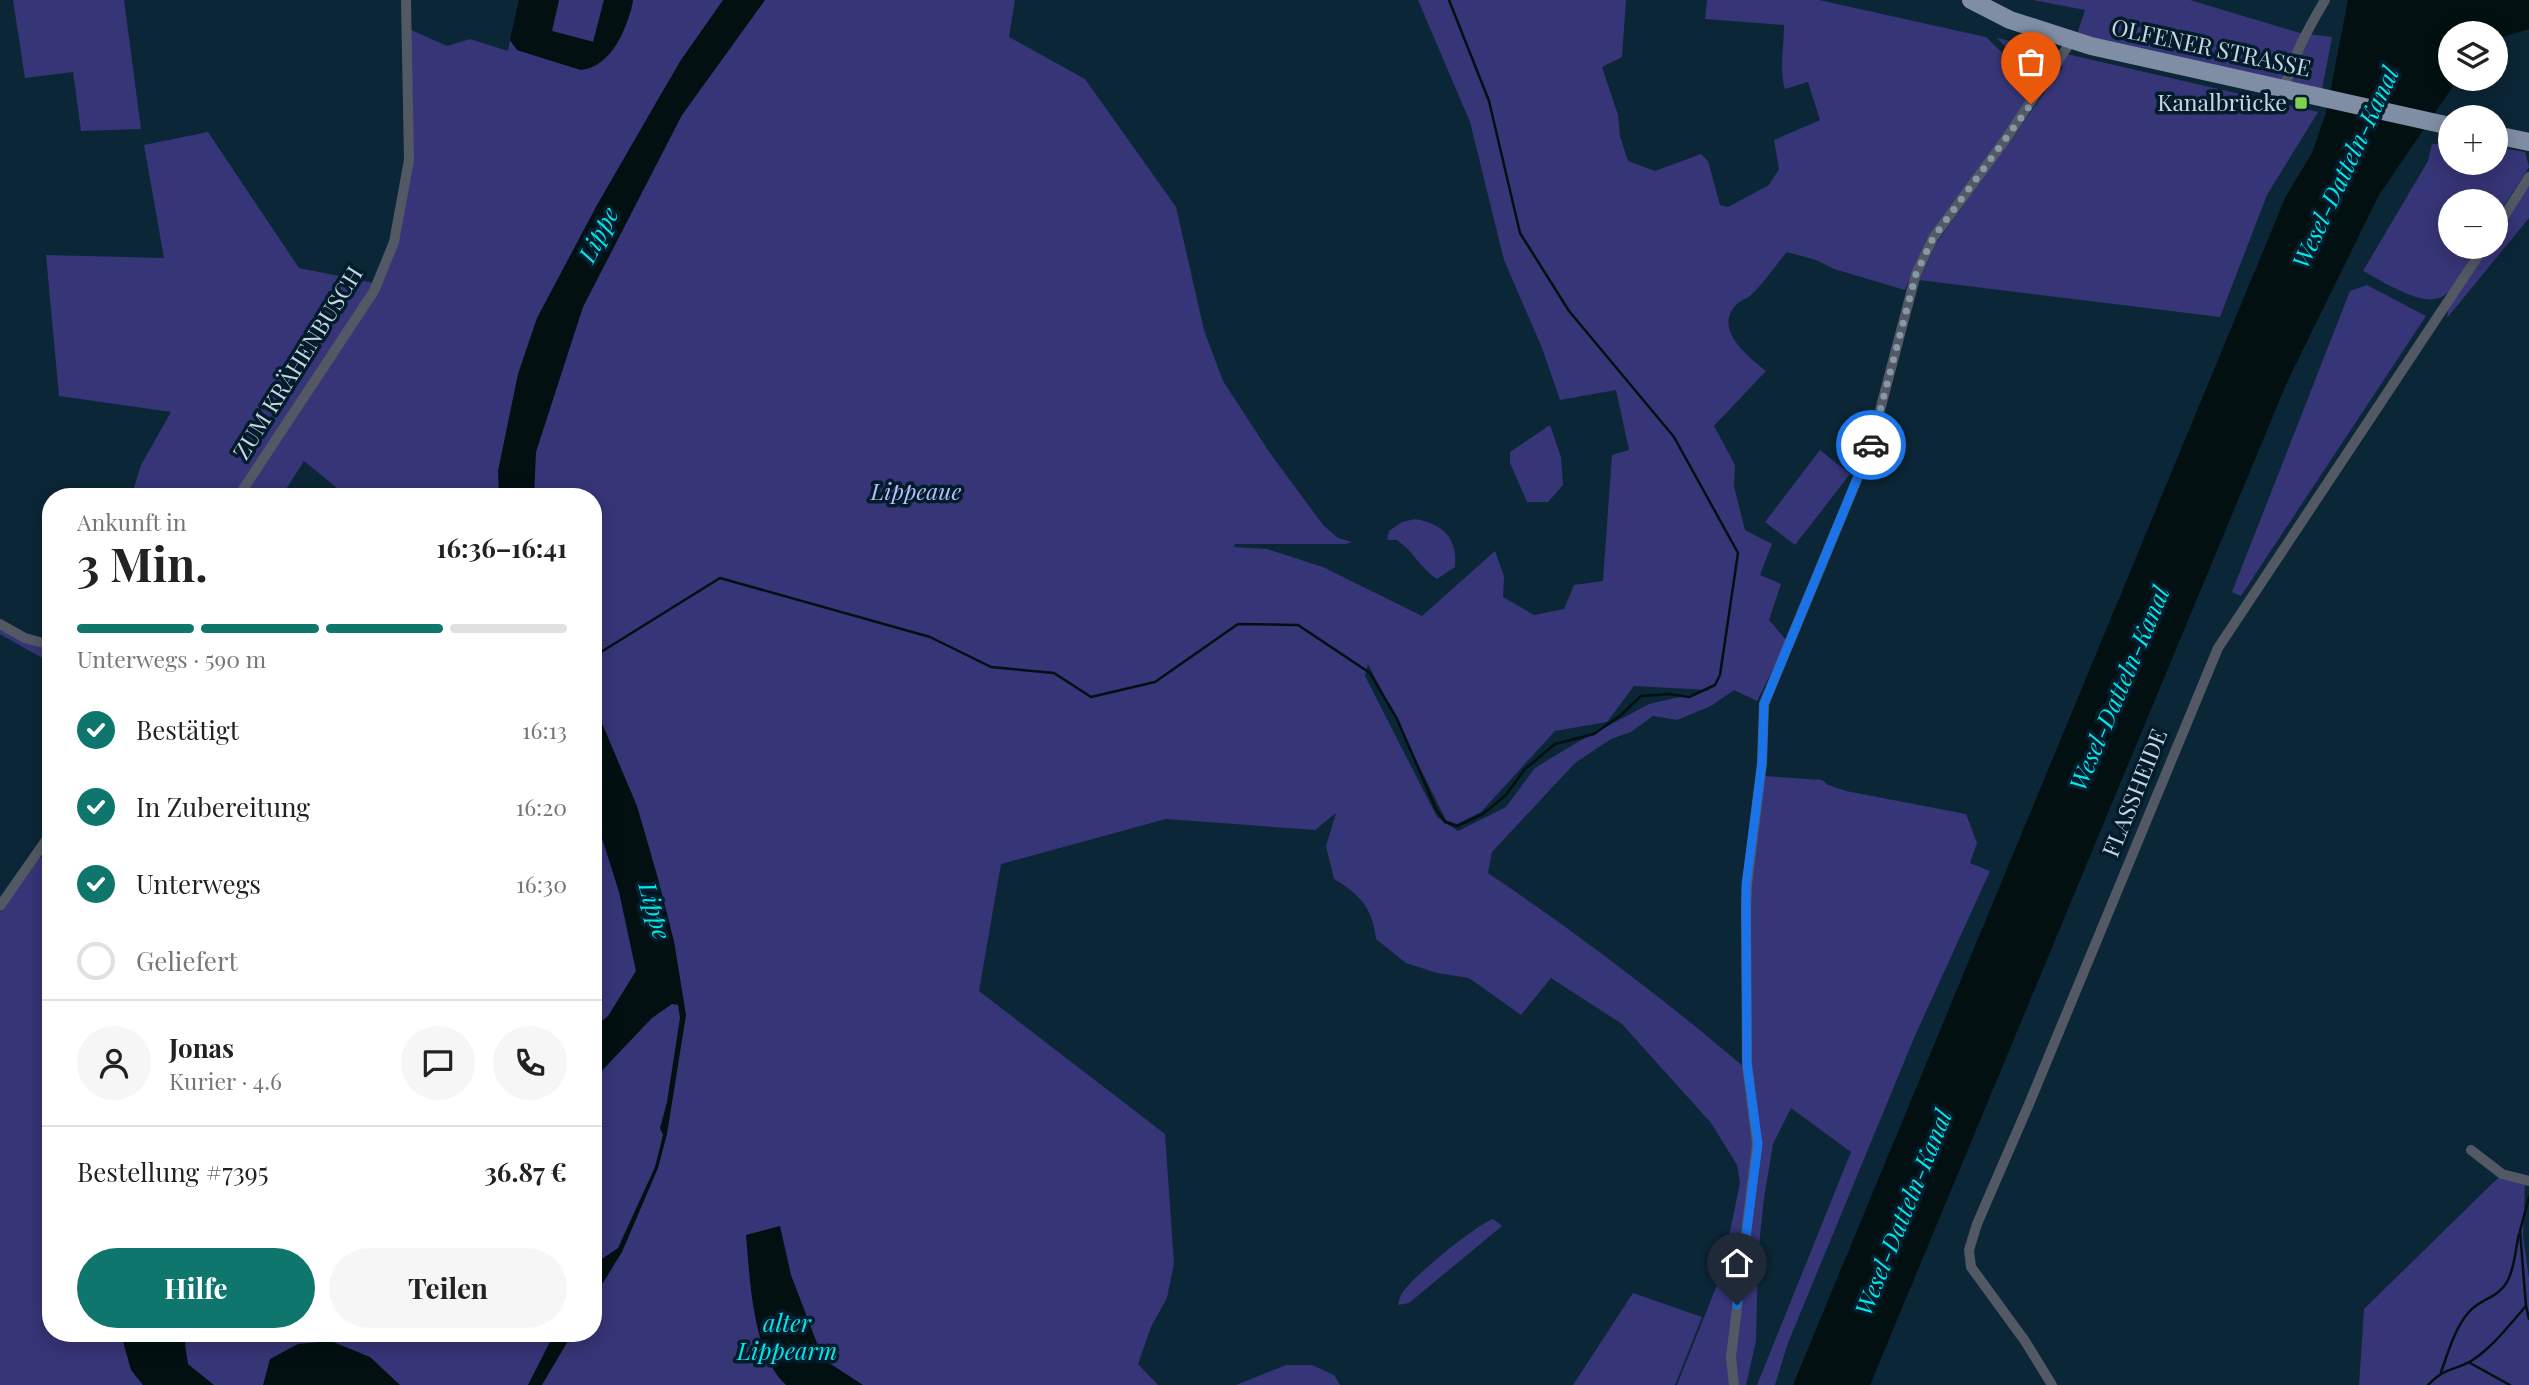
<!DOCTYPE html>
<html lang="de">
<meta charset="utf-8">
<style>
body{margin:0;font-family:"Playfair Display",serif;background:#f6f6f6;color:#222;height:100vh;display:flex;flex-direction:column;font-size:26px;white-space:nowrap}
*{box-sizing:border-box;margin:0}
p{font-size:23px;color:#767676}
.icon{flex:none;width:38px;height:38px;fill:none;stroke:currentColor;stroke-width:2;stroke-linecap:round;stroke-linejoin:round}
.map{position:relative;flex:1;overflow:hidden}
.side{position:absolute;left:42px;top:488px;width:560px;height:854px;display:flex;flex-direction:column;background:#fff;border-radius:28px;box-shadow:0 4px 18px #0003}
.side>*{flex:none}
.fabs{position:absolute;left:2438px;top:21px;display:grid;gap:14px}
.fabs a{display:grid;place-items:center;width:70px;height:70px;border-radius:50%;background:#fff;box-shadow:0 4px 18px #0003;font-size:35px}
.pin{position:absolute;display:grid;place-items:center;width:60px;height:60px;color:#fff;margin:-72px -30px;border-radius:50% 50% 50% 0;rotate:-45deg;box-shadow:0 0 7px #0007}
.pin .icon{rotate:45deg}
.courier{position:absolute;display:grid;place-items:center;width:70px;height:70px;margin:-35px;border:5px solid #1a73e8;border-radius:50%;background:#fff;color:#222;box-shadow:0 2px 9px #0007}
.head em{font-style:normal;font-weight:700}
.head div{display:flex;flex-direction:column-reverse}
.head{display:flex;align-items:center;justify-content:space-between;height:119px;padding:0 35px}
h1{font-size:46px;font-weight:700;line-height:52px}
.bar{display:grid;grid-template-columns:repeat(4,1fr);gap:10px 7px;align-content:center;height:84px;padding:0 35px}
.bar i{height:9px;border-radius:5px;background:#e0e0e0}
.bar .on{background:#0f766e}
.bar p{grid-column:span 4}
.line{display:flex;align-items:center;gap:18px;padding:0 35px;border-top:2px solid #e0e0e0}
.line div{flex:1}
.round{display:grid;place-items:center;flex:none;width:74px;height:74px;border-radius:37px;background:#f6f6f6}
ol{padding:0 35px;list-style:none}
li{display:flex;align-items:center;gap:21px;height:77px}
li p{margin-inline-start:auto}
li .icon{padding:7px;border-radius:50%;background:#0f766e;color:#fff;stroke-width:4}
li:last-child{color:#767676}
li i{width:38px;height:38px;border:4px solid #e0e0e0;border-radius:50%}
.primary-button{display:flex;gap:14px;margin-top:auto;padding:14px 35px}
.primary-button a{flex:1;height:80px;border-radius:42px;background:#0f766e;color:#fff;font-size:28px;font-weight:700;line-height:80px;text-align:center}
.primary-button a+a{background:#f6f6f6;color:#222}
.map>svg:first-child{display:block}
</style>
<div class="map">
<svg width="2529" height="1385" viewBox="0 0 2529 1385">
<rect width="100%" height="100%" fill="#0b2636"/>
<g fill="#363577" fill-rule="evenodd">
<path d="M 13,0 L 124,0 L 141,129 L 81,131 L 73,72 L 25,78 Z"/>
<path d="M 559,0 L 604,0 L 594,42 L 551,31 Z"/>
<path d="M 633,0 L 1015,0 L 1009,37 L 1085,79 L 1176,207 L 1204,330 L 1223,381 L 1270,453 L 1323,525 L 1338,538 L 1352,542 L 1346,544 L 1235,544 L 1234,547 L 1267,549 L 1323,567 L 1422,616 L 1495,551 L 1504,576 L 1503,597 L 1534,615 L 1564,609 L 1574,585 L 1603,581 L 1612,455 L 1629,450 L 1616,390 L 1560,400 L 1542,348 L 1504,260 L 1470,122 L 1418,0 L 1626,0 L 1622,57 L 1602,67 L 1618,115 L 1620,136 L 1628,161 L 1655,171 L 1701,154 L 1708,161 L 1720,205 L 1728,207 L 1769,185 L 1779,169 L 1774,140 L 1820,120 L 1808,82 L 1785,89 C 1779,71 1784,46 1784,25 L 1705,19 L 1707,0 L 1819,0 L 1986,37 L 2038,87 L 1927,238 L 1905,290 L 1834,269 L 1816,260 L 1787,252 C 1775,266 1764,283 1751,295 C 1747,299 1741,300 1737,304 C 1712,329 1748,356 1766,371 L 1714,426 L 1735,465 L 1734,486 L 1745,530 L 1772,544 L 1760,575 L 1781,584 L 1769,620 L 1787,641 L 1757,701 L 1734,690 L 1711,706 L 1677,720 L 1653,716 L 1631,732 L 1611,739 L 1575,763 L 1492,852 L 1488,873 C 1580,935 1667,1001 1751,1073 L 1749,883 L 1765,776 L 1822,780 L 1828,785 L 1846,791 L 1966,814 L 1977,843 L 1970,863 L 1990,871 L 1914,1038 L 1788,1343 L 1775,1385 L 1757,1385 L 1851,1152 L 1791,1108 L 1773,1144 L 1764,1198 L 1758,1255 L 1756,1341 L 1746,1385 L 1677,1385 L 1721,1275 L 1740,1183 L 1737,1165 L 1711,1123 L 1622,1024 L 1551,978 L 1521,1015 L 1469,978 L 1437,973 L 1406,963 L 1376,939 C 1373,908 1359,894 1334,879 L 1326,846 L 1336,813 L 1315,830 L 1166,819 L 1001,864 L 979,991 L 1165,1134 L 1174,1263 L 1167,1298 L 1151,1327 L 1138,1364 L 1158,1385 L 0,1385 L 0,913 L 40,857 L 51,862 L 51,1334 L 593,1334 L 593,497 L 348,497 L 304,461 L 281,497 L 131,497 L 141,465 L 171,412 L 59,396 L 46,255 L 164,258 L 144,145 L 208,132 L 299,268 L 379,284 L 408,191 L 409,29 L 447,46 L 470,39 L 508,51 L 510,40 L 517,50 L 581,70 L 631,11 ZM 1368,664 L 1446,820 L 1457,824 L 1481,812 L 1555,731 L 1607,722 L 1634,686 L 1710,690 L 1649,704 L 1576,743 L 1535,768 L 1506,807 L 1458,831 L 1437,817 L 1365,676 Z"/>
<path d="M 2033,0 L 2190,0 L 2300,33 L 2332,37 L 2322,90 L 2076,37 L 2085,10 Z"/>
<path d="M 1997,38 L 2318,112 L 2267,195 L 2220,317 L 1919,280 L 1937,242 L 2063,67 L 2013,55 Z"/>
<path d="M 2450,143 L 2450,163 L 2496,163 L 2496,147 L 2525,152 L 2529,167 L 2496,218 L 2496,201 L 2450,201 L 2450,247 L 2477,247 C 2467,262 2459,280 2447,293 C 2429,313 2383,281 2363,271 L 2428,161 L 2432,144 Z"/>
<path d="M 2529,186 L 2529,218 L 2447,318 L 2449,305 L 2488,247 L 2496,247 L 2496,236 Z"/>
<path d="M 2367,285 L 2426,316 L 2241,596 L 2232,592 L 2350,291 Z"/>
<path d="M 1550,425 L 1561,457 L 1563,485 L 1548,502 L 1527,502 L 1510,463 L 1510,452 Z"/>
<path d="M 1820,450 L 1850,474 L 1795,545 L 1765,522 Z"/>
<path d="M 1415,519 C 1443,524 1458,538 1455,567 L 1437,579 C 1421,569 1413,551 1397,540 L 1387,540 L 1389,531 L 1402,522 Z"/>
<path d="M 0,626 L 51,648 L 51,663 L 0,634 Z"/>
<path d="M 2499,1177 L 2525,1185 L 2523,1236 L 2529,1278 L 2529,1385 L 2359,1385 L 2364,1309 Z"/>
<path d="M 1493,1219 L 1502,1226 L 1409,1303 L 1398,1305 C 1399,1302 1399,1298 1401,1295 C 1409,1279 1476,1225 1493,1219 Z"/>
<path d="M 1633,1293 L 1702,1317 L 1675,1385 L 1573,1385 Z"/>
<path d="M 1286,1365 L 1312,1365 L 1334,1375 L 1340,1385 L 1236,1385 Z"/>
</g>
<g fill="#021011">
<path d="M 519,0 L 559,0 L 552,31 L 593,42 L 604,0 L 633,0 C 628,27 612,67 581,70 L 517,50 L 510,40 Z"/>
<path d="M 723,0 L 765,0 L 682,115 L 583,307 L 536,452 L 534,497 L 499,497 L 498,471 L 518,374 L 537,318 L 597,205 L 657,101 L 681,60 Z"/>
<path d="M 2348,0 L 2529,0 L 2529,29 L 2496,39 L 2496,33 L 2450,33 L 2450,79 L 2458,79 L 2379,195 L 2288,380 L 1870,1385 L 1793,1385 L 2286,196 L 2312,153 L 2326,113 Z"/>
<path d="M 593,702 L 637,806 L 657,875 L 674,941 L 686,1015 L 667,1134 L 658,1168 L 622,1252 L 593,1299 L 593,1265 L 618,1248 L 655,1167 L 663,1135 L 660,1128 L 667,1102 L 680,1018 L 678,1005 L 672,1004 L 652,1018 L 593,1080 L 593,1028 L 608,1016 L 636,971 L 619,892 L 593,810 Z"/>
<path d="M 780,1226 L 791,1275 L 823,1359 L 863,1385 L 786,1385 C 752,1354 750,1278 746,1235 Z"/>
<path d="M 121,1334 L 187,1334 L 185,1344 L 188,1364 L 214,1385 L 143,1385 L 131,1370 Z"/>
<path d="M 554,1334 L 572,1334 L 542,1385 L 528,1385 Z"/>
<path d="M 331,1341 L 370,1357 L 400,1385 L 263,1385 L 270,1359 L 298,1344 Z"/>
</g>
<g fill="none" stroke-linecap="round" stroke-linejoin="round">
<g stroke="#021011" stroke-width="2.5">
<path d="M 593,657 L 720,578 L 930,637 L 991,667 L 1054,673 L 1091,697 L 1155,682 L 1238,624 L 1298,625 L 1370,673 L 1397,719 L 1436,809 L 1445,822 L 1457,826 L 1483,814 L 1505,796 L 1525,769 L 1555,744 L 1594,734 L 1621,715 L 1641,696 L 1669,694 L 1689,697 L 1715,685 L 1720,675 L 1738,553 L 1674,437 L 1569,311 L 1520,233 L 1489,101 L 1449,0"/>
<path d="M 2526,1306 L 2529,1319"/>
<path d="M 2470,1363 L 2510,1385"/>
<path d="M 2441,1372 C 2448,1353 2455,1327 2469,1312 C 2480,1299 2498,1298 2507,1282 C 2515,1268 2515,1250 2519,1234"/>
<path d="M 2428,1385 C 2445,1367 2454,1371 2471,1361 C 2493,1347 2509,1325 2526,1306 L 2520,1231 L 2529,1197"/>
</g>
<g stroke="#525964" stroke-width="10">
<path d="M 2284,89 C 2293,56 2308,29 2325,0"/>
<path d="M 2496,229 L 2529,177"/>
<path d="M 238,497 L 374,291 L 394,242 L 409,160 L 406,0"/>
<path d="M 0,624 L 25,638 L 51,645"/>
<path d="M 0,906 L 51,833"/>
<path d="M 2471,1150 L 2502,1174 L 2529,1181"/>
<path d="M 1734,1385 L 1731,1357 L 1757,1144 L 1747,1064 L 1746,908 L 1747,885 L 1762,763 L 1764,704 L 1870,448 L 1916,274 L 1933,238 L 2005,140 L 2072,40"/>
<path d="M 2052,1385 L 2025,1341 L 1971,1267 L 1969,1250 L 1977,1224 L 2029,1104 L 2218,648 L 2484,247"/>
</g>
<g stroke="#808ea5" stroke-width="18">
<path d="M 1971,0 L 2010,20 L 2091,46 L 2450,126"/>
<path d="M 2496,135 L 2529,142"/>
</g>
</g>
<g fill="none" stroke-linecap="round" stroke-linejoin="round">
<path stroke="#8598a5" stroke-width="7" stroke-dasharray="0 12.6" d="M 1871,445 L 1916,274 L 1933,238 L 2031,104"/>
<path stroke="#1a73e8" stroke-width="9" d="M 1737,1305 L 1758,1144 L 1747,1064 L 1746,908 L 1746,885 L 1762,763 L 1764,704 L 1871,445"/>
</g>
<rect fill="#82d050" stroke="#021c2c" stroke-width="2.5" x="2294" y="96" width="14" height="14" rx="3.5"/>
<g text-anchor="middle" stroke-width="7" stroke-linejoin="round" paint-order="stroke">
<g font-size="23" fill="#c7d6e1" stroke="#021c2c">
<text transform="translate(2211 48) rotate(12)" y="8">OLFENER STRASSE</text>
<text transform="translate(298 363) rotate(-58)" y="8">ZUM KRÄHENBUSCH</text>
<text transform="translate(2135 793) rotate(-68)" y="8">FLASSHEIDE</text>
</g>
<g font-size="23" fill="#c7d6e1" stroke="#021c2c" text-anchor="end">
<text x="2287" y="111">Kanalbrücke</text>
</g>
<g font-size="23" font-style="italic" fill="#b8bdfb" stroke="#021c2c">
<text x="916" y="500">Lippeaue</text>
</g>
<g font-size="24" font-style="italic" fill="#00e8ed" stroke="#021c2c">
<text transform="translate(2346 168) rotate(-65)" y="8">Wesel-Datteln-Kanal</text>
<text transform="translate(599 235) rotate(-63)" y="8">Lippe</text>
<text transform="translate(2120 689) rotate(-67)" y="8">Wesel-Datteln-Kanal</text>
<text transform="translate(654 911) rotate(74)" y="8">Lippe</text>
<text transform="translate(1904 1213) rotate(-68)" y="8">Wesel-Datteln-Kanal</text>
<text x="787" y="1332">alter<tspan x="787" dy="28">Lippearm</tspan></text>
</g>
</g>
</svg>
<div class="fabs">
<a><svg class="icon" aria-label="layers" viewBox="0 0 24 24"><path d="M12 4l9 5-9 5-9-5zM3 14l9 5 9-5"/></svg></a>
<a>+</a>
<a>−</a>
</div>
<div class="pin" style="left:2031px;top:104px;background:#ea580c"><svg class="icon" aria-label="bag" viewBox="0 0 24 24"><path d="M5 8h14l-1 12H6zM9 8a3 3 0 0 1 6 0"/></svg></div>
<div class="pin" style="left:1737px;top:1305px;background:#1f2937"><svg class="icon" aria-label="home" viewBox="0 0 24 24"><path d="M3 11l9-7 9 7M6 9v11h12V9"/></svg></div>
<div class="courier" style="left:1871px;top:445px"><svg class="icon" aria-label="car" viewBox="0 0 24 24"><path d="M5 17H2v-5l4-1 3-4h7l3 4 3 1v5h-3M9 17h6M6 11h13"/><circle cx="7" cy="17" r="2"/><circle cx="17" cy="17" r="2"/></svg></div>
<section class="side">
<div class="head"><div><h1>3 Min.</h1><p>Ankunft in</p></div><em>16:36–16:41</em></div>
<div class="bar"><i class="on"></i><i class="on"></i><i class="on"></i><i></i><p>Unterwegs · 590 m</p></div>
<ol>
<li><svg class="icon" aria-label="check" viewBox="0 0 24 24"><path d="M5 12l5 5 9-10"/></svg>Bestätigt<p>16:13</p></li>
<li><svg class="icon" aria-label="check" viewBox="0 0 24 24"><path d="M5 12l5 5 9-10"/></svg>In Zubereitung<p>16:20</p></li>
<li><svg class="icon" aria-label="check" viewBox="0 0 24 24"><path d="M5 12l5 5 9-10"/></svg>Unterwegs<p>16:30</p></li>
<li><i></i>Geliefert</li>
</ol>
<div class="line" style="height:126px"><a class="round"><svg class="icon" aria-label="person" viewBox="0 0 24 24"><circle cx="12" cy="8" r="4"/><path d="M4 21q1-7 8-7t8 7"/></svg></a><div><b>Jonas</b><p>Kurier · 4.6</p></div><a class="round"><svg class="icon" aria-label="chat" viewBox="0 0 24 24"><path d="M4 5h16v11H9l-5 4z"/></svg></a><a class="round"><svg class="icon" aria-label="phone" viewBox="0 0 24 24"><path d="M5 4h4l2 5-3 2q2 4 5 5l2-3 5 2v4C11 20 4 13 5 4z"/></svg></a></div>
<div class="line" style="height:91px"><div>Bestellung #7395</div><b>36.87 €</b></div>
<div class="primary-button"><a>Hilfe</a><a>Teilen</a></div>
</section>
</div>
